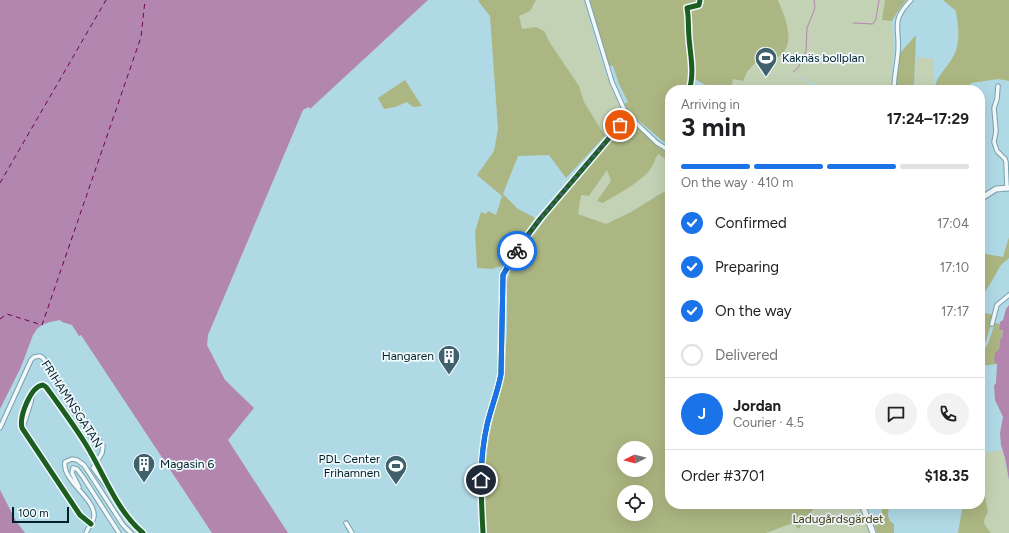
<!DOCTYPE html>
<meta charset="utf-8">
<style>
body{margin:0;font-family:Figtree,sans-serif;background:#f2f2f2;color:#202124;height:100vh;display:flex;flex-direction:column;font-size:15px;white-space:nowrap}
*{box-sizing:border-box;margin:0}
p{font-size:13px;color:#757577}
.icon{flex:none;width:22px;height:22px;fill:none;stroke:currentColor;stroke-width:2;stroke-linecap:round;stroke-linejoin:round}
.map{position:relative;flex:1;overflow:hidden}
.sheet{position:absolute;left:665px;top:85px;width:320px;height:424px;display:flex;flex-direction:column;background:#fff;border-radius:16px;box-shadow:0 4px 16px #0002}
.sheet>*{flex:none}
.needle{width:26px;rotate:264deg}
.tools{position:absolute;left:617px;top:441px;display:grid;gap:8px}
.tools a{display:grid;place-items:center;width:36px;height:36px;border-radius:50%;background:#fff;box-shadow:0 4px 16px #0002;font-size:20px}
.scale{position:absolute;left:12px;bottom:10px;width:57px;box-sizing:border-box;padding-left:4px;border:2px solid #01212a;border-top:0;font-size:11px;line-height:14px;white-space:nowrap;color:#01212a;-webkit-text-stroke:3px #f1f9fd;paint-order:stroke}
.pin{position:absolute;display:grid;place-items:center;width:34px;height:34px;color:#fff;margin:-17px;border:2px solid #fff;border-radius:50%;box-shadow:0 1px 4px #0007}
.courier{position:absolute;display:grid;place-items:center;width:40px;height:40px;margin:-20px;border:3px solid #1a73e8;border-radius:50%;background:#fff;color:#222;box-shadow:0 1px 5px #0007}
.summary em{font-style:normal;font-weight:700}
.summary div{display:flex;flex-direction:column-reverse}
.summary{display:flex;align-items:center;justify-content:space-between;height:68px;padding:0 16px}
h1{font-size:26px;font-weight:700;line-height:30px}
.bar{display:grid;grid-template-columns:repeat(4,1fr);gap:6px 4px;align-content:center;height:48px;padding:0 16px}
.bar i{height:5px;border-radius:3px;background:#e0e0e0}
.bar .selected{background:#1a73e8}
.bar p{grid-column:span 4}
.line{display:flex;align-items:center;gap:10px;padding:0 16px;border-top:1px solid #e0e0e0}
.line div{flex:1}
.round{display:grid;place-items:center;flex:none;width:42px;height:42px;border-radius:21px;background:#f2f2f2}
ol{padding:0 16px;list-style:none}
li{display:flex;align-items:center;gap:12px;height:44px}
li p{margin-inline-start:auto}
li .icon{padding:4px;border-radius:50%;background:#1a73e8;color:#fff;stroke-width:4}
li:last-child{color:#757577}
li i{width:22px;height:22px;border:2px solid #e0e0e0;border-radius:50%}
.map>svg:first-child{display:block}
</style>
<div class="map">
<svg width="1009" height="533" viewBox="0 0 1009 533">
<rect width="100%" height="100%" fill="#b0d9e6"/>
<g fill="#c3d1b4">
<path d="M 536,0 L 584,0 C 595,39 604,79 624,114 L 605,136 L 584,102 L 579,86 L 550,43 L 544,31 L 536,27 L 522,30 L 519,16 L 530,11 Z"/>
<path d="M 778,0 L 885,0 L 882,19 L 892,21 L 894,48 L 891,79 L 892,90 L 818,90 L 819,86 L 789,72 L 817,87 L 816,90 L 731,90 L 733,79 L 743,81 L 747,72 L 756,62 L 762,63 L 773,60 L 786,23 Z"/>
<path d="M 917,57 L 934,59 L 933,90 L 915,90 Z"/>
<path d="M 659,154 L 665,159 L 670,158 L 670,189 L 660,194 L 631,212 L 606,224 L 578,214 L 581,195 L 589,196 L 608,169 L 611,181 L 597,201 L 652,167 L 655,158 Z"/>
<path d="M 1003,450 L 1009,480 L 1009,533 L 991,533 L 984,525 L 983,519 L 986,499 L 980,472 L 980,456 L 983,453 Z"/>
<path d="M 818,504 L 859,504 L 870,533 L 766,533 L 793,523 L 796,527 L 802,525 L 804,520 Z"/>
</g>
<g fill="#acb682" fill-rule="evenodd">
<path d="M 480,0 L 536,0 L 530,11 L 519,16 L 522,29 L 536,27 L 544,31 L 550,43 L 579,86 L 584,102 L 605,136 L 566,178 L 549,155 L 518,156 L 503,194 L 518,209 L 535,218 L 504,265 L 492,269 L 477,268 L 475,232 L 481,212 L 486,214 L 488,211 L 496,215 L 502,196 L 477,175 L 494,151 L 498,129 L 490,16 L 478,1 Z"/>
<path d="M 590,0 L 778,0 C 785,18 798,45 777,58 C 770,62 763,63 756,62 L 747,72 L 743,81 L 733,79 L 731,90 L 714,90 L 695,79 L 684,90 L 670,90 L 670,147 L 632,115 L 624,104 L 628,102 L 619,84 L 613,66 L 609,66 Z"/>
<path d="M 885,0 L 906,0 L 898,11 L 892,21 L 882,20 Z"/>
<path d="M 943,0 L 1009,0 L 1009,81 L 998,79 L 971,83 L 969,90 L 934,90 C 936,76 948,67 954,55 C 961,42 958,25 956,11 Z"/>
<path d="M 916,35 L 914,90 L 897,90 L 896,77 L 900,53 Z"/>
<path d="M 405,80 L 422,106 L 413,107 L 407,102 L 395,107 L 384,109 L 378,98 Z"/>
<path d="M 628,122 L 632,122 L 657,144 L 670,153 L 670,158 L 665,159 L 659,154 C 654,158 655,163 651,168 C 642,182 617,194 603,203 L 597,201 L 611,181 L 607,170 L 589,196 L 581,195 L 578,214 L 606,224 L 631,212 L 660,194 L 670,189 L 670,504 L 818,504 L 804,520 L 799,529 L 793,523 L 766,533 L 486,533 L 483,481 L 489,436 L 504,373 L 507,331 L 507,282 L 512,264 L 566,191 L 625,123 ZM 624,448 L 646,448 L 646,470 L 624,470 ZM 624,492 L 646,492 L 646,514 L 624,514 Z"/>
<path d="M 1009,237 L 1009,258 L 1001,265 L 984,294 L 980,296 L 980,253 L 1003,257 Z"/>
<path d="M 985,313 L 994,315 L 986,341 L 980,349 L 980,335 L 984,330 Z"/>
<path d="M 995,323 L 1000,324 L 999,329 L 1003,329 L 1002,338 L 1000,340 L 997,364 L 980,366 L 980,354 L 988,344 Z"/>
<path d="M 980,472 L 988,512 C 981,523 984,524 991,533 L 958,533 L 963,504 L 980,504 Z"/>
<path d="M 882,504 L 889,504 L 888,516 L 890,521 L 894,524 L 894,533 L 877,533 L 871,516 L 882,515 Z"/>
</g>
<g fill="#b386b0">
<path d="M 0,0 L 428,0 L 310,109 L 309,107 L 303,110 L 208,335 L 207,345 L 225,380 L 254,408 L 228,440 L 288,533 L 212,533 L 81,335 L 79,336 L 72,325 L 62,322 L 60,320 L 50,322 L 42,325 L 37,329 L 33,335 L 21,367 L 0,409 Z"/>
<path d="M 1009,305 L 1009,480 L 1005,458 L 1001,445 L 1000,433 L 1003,417 L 995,400 L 994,386 L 996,383 L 997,364 L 994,361 L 995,353 L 999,349 L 1000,339 L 1002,338 L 1003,330 L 999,330 L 1000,322 L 1003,320 L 1006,309 Z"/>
<path d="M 0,490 L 16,521 L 25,533 L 0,533 Z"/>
</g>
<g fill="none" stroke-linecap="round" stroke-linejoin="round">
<g stroke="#b386b0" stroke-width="1">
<path d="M 853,23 L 873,24 L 876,19 L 879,0"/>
<path d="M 793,72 L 798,68 L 806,51 L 807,28 L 815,8 L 814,0"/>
</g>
<g stroke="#6d0254" stroke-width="1" stroke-dasharray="5 4" stroke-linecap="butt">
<path d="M 0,183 L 106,0"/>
<path d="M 0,319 L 7,314 L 42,325 L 141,37 L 145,0"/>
</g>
<g stroke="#79a0ac" stroke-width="5.5">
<g id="street">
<path d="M 587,0 L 612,82 L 624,109 L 634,121 L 657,143 L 670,151"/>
<path d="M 998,86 L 997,99 L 994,108 L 996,131 L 994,142 L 997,151 L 1005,159 L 1006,162 L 1007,188"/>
<path d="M 894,90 C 894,76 897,65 898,52 C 900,26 890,22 911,0"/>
<path d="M 503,275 L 521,244 L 540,219 L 628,116"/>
<path d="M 992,324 L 997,305 L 1009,295"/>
<path d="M 23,427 L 31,402 L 32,395"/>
<path d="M 0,428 L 31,360 L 34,357 L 40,356 L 43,358 L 103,446 L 102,453 L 93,468 L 107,487"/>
<path d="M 79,487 L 72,473 L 73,468 L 77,469 L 83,477 L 119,533"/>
<path d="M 346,523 L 352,533"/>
<path d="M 91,524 L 80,515 L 22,428 C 19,416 31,386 43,385 L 46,387 C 59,405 73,424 85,443 C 104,473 115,509 143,533"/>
<path d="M 86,533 C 88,527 94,522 94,516 C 95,498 62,481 65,462 L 72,459 L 77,460 L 84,465 L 123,525 L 131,533"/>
</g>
</g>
<g stroke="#79a0ac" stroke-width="7">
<g id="secondary">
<path d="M 980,199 L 996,189 L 1009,188"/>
<path d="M 862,504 L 873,533"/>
<path d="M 483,533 C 481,497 479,460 487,425 C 491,408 498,391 501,374 L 503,275"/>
</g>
</g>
<use href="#street" stroke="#f3f9fb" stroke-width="3.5"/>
<use href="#secondary" stroke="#f3f9fb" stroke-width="5"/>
<g stroke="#f1f9fd" stroke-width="8">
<g id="cycleway">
<path d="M 689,90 C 695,73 690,54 689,37 C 688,27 689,18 687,8 L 699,5 L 700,0"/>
<path d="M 91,524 L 80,515 L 22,428 C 19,416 31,386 43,385 L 46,387 C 59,405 73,424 85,443 C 104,473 115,509 143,533"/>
<path d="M 483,533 C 481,497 479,460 487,425 C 491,408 498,391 501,374 L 503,275 L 521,244 L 540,219 L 628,116"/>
</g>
</g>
<use href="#cycleway" stroke="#1b5e20" stroke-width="5"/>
</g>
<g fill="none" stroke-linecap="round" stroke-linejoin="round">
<path stroke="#3e616c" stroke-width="4" stroke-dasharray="0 7.2" d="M 517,251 L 540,219 L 620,125"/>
<path stroke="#1a73e8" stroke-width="5" d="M 481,480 C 481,461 483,443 487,425 C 491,407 498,391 501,374 L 503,275 L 517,251"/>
</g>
<defs>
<g id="stadium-pin" transform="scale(1.15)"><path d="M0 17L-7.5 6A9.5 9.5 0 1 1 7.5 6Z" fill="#3e616c" stroke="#f1f9fd"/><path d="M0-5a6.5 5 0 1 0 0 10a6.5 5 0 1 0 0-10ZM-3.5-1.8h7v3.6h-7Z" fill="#fff"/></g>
<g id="building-pin" transform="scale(1.15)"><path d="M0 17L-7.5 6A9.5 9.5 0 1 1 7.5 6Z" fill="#3e616c" stroke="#f1f9fd"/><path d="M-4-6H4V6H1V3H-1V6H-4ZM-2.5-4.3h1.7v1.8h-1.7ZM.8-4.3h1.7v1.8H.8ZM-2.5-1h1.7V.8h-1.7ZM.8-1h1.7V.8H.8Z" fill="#fff"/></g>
</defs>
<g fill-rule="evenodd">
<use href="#stadium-pin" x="766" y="58"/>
<use href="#building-pin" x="449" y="356"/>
<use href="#building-pin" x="144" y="464"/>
<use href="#stadium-pin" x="396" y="466"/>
</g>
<g text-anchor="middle" stroke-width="3.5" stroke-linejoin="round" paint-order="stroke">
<g font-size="12" fill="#01212a" stroke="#f1f9fd" text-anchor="start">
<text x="782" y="62">Kaknäs bollplan</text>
<text x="434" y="360" text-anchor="end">Hangaren</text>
<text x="380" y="463" text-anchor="end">PDL Center<tspan x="380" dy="14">Frihamnen</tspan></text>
<text x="160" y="468">Magasin 6</text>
</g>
<g font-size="12" fill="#01212a" stroke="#f1f9fd">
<text transform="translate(72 404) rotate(57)" y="4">FRIHAMNSGATAN</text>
</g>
<g font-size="12" fill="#453f14" stroke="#f1f9fd">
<text x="838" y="523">Ladugårdsgärdet</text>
</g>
</g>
</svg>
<div class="tools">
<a><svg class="needle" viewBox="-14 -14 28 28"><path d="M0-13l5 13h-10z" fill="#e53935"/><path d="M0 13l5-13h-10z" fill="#757577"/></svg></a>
<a><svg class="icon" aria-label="locate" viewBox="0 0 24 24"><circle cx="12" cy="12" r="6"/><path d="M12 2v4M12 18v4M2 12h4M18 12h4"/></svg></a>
</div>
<div class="scale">100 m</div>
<div class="pin" style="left:620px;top:125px;background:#ea580c"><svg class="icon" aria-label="bag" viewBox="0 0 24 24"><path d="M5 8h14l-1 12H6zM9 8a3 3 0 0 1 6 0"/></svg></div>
<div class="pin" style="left:481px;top:480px;background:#1f2937"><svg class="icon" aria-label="home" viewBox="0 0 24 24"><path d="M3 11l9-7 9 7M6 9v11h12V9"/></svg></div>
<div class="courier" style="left:517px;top:251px"><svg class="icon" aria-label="bike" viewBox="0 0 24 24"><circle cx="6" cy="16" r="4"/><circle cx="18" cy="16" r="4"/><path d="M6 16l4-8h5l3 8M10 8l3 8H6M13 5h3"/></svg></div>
<section class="sheet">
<div class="summary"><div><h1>3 min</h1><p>Arriving in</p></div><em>17:24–17:29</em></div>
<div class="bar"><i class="selected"></i><i class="selected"></i><i class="selected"></i><i></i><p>On the way · 410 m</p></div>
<ol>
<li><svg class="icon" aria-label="check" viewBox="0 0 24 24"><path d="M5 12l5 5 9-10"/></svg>Confirmed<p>17:04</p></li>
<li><svg class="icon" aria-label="check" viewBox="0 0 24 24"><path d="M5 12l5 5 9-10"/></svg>Preparing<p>17:10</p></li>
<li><svg class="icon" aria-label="check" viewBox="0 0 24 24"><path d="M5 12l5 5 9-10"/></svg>On the way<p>17:17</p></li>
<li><i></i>Delivered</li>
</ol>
<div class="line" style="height:72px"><b class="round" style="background:#1a73e8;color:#fff">J</b><div><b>Jordan</b><p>Courier · 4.5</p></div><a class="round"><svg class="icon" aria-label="chat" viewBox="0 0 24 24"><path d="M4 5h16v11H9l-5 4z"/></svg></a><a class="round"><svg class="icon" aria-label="phone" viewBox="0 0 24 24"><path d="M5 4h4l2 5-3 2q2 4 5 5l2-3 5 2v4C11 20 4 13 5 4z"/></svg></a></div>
<div class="line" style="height:52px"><div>Order #3701</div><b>$18.35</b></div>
</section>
</div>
